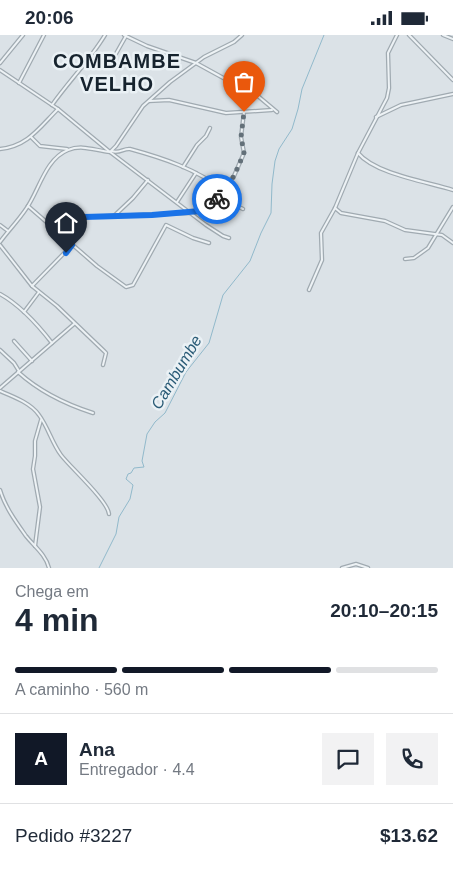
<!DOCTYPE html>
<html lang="pt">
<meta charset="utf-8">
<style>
body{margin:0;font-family:Arial,sans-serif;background:#f2f2f3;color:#1f2937;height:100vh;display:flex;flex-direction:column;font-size:19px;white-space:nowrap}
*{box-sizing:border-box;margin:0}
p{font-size:16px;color:#747a83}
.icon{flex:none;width:28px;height:28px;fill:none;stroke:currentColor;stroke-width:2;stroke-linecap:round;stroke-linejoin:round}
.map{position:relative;height:533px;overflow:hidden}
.drawer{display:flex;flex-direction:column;background:#fff;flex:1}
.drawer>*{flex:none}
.pin{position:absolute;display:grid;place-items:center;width:42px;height:42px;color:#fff;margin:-51px -21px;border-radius:50% 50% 50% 0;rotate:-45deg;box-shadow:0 0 5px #0007}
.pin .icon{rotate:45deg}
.courier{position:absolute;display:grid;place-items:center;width:50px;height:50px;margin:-25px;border:4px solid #1a73e8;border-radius:50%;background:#fff;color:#222;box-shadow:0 1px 6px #0007}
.head em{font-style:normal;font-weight:800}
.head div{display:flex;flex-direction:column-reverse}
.head{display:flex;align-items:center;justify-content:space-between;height:85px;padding:0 15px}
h1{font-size:32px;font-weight:800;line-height:38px}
.bar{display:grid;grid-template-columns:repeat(4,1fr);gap:8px 5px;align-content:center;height:60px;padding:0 15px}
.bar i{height:6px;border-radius:4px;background:#e0e1e3}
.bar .current{background:#111827}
.bar p{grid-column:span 4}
.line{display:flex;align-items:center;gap:12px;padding:0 15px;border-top:1px solid #e0e1e3}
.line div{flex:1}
.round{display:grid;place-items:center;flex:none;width:52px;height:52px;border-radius:0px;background:#f2f2f3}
.status{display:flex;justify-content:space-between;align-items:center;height:35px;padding:0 25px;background:#fff;direction:ltr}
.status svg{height:14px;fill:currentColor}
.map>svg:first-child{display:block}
</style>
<div class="status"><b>20:06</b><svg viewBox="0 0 49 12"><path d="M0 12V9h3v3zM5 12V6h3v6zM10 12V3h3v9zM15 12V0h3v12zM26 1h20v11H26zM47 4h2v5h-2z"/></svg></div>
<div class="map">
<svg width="453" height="533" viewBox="0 0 453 533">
<rect width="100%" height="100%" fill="#dbe2e7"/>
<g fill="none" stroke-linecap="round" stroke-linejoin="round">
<path stroke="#91b9cb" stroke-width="1" d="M 99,533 L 116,499 L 119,482 L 130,464 L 133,450 L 126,444 L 128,439 L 131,438 L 134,433 L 144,432 L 142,426 L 147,399 L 155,387 L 165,378 L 186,337 L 209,308 L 223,260 L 250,226 L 261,198 L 271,178 L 272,149 L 275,126 L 279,114 L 292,94 L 298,74 L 302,54 L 324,0"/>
<g stroke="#a0aab1" stroke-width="4.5">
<g id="minor">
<path d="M 124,0 L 147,11 L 196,28 L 227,45 L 246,51 L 277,77"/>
<path d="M 409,0 L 453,45"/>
<path d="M 443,0 L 453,4"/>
<path d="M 0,28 L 23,0"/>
<path d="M 109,31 L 126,1"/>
<path d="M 0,35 L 58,74 L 110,117 L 206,190 L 223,201 L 229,203"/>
<path d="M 19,48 L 44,0"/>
<path d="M 149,66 L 169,65 L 226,78 L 272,75"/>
<path d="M 52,70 C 69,46 90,25 105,0"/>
<path d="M 376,82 L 401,70 L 453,59"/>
<path d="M 31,102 L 40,111 L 67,114"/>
<path d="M 0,114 C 28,111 39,93 58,74"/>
<path d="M 112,116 C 119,119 124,113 130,114 C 163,123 196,134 223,155"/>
<path d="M 358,118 C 375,139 428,147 453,155"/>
<path d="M 183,132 L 197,110 L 206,101 L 210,93"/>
<path d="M 177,167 L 196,138"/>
<path d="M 28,171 L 97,231 L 126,252 L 133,250 L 166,190 L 193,203 L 209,208"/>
<path d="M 335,173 L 341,178 L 385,186 L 405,195 L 442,200 L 453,208"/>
<path d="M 212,175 L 223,155 L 234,141 L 244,118 L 241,102 L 244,77"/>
<path d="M 114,181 L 133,163 L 148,145"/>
<path d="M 0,190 L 8,196"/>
<path d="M 59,197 L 72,187 L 84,182 L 191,178 L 237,171 L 243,174"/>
<path d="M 0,207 C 8,196 18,186 26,174 C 39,156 45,124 68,115 C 83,109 96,116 110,117 L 116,111 L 143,71 L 170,47 L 204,22 L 234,7 L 242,0"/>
<path d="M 0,210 L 32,251 L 57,271 L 104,316 L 106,318 L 103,330"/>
<path d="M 405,224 L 414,223 L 428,213 L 453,172"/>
<path d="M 32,251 L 72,210"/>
<path d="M 309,255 L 322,225 L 321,198 L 335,173 L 358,118 L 387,63 L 389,53 L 388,18 L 397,0"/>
<path d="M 0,259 C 20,270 38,290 52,308"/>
<path d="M 24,277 L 39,257"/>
<path d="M 14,306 L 32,326"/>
<path d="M 0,315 L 14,328 L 19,336"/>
<path d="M 18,337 C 40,357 65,369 93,378"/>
<path d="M 0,353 L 74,289"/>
<path d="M 0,356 C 12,361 31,368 39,380 C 48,392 52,408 61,420 C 70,432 108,466 109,479"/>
<path d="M 0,455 C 5,472 16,487 26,501 C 34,511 46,520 49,533"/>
<path d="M 35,511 L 40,472 L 33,434 L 35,421 L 35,406 L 41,385"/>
<path d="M 342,533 L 356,529 L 368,533"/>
</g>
</g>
<use href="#minor" stroke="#edf2f5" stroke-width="2"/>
</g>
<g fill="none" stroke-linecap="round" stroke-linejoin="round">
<path stroke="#637079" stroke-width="5" stroke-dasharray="0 9" d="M 217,164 L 234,141 L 244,118 L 241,102 L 244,77"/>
<path stroke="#1a73e8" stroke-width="6" d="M 66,218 L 72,210 L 58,197 L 72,187 L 84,182 L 152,180 L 212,175 L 217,164"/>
</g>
<g text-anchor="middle" stroke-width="5" stroke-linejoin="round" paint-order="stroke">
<g font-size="16" font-style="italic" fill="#2a5b76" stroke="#eaf1f5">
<text transform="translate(176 337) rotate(-59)" y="6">Cambumbe</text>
</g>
<g font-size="20" font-weight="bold" letter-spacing="1" fill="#16232e" stroke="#eaf1f5">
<text x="117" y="33">COMBAMBE<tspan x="117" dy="23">VELHO</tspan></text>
</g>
</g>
</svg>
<div class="pin" style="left:244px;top:77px;background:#ea580c"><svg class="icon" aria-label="bag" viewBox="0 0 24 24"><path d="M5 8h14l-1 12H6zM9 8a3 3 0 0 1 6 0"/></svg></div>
<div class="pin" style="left:66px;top:218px;background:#1f2937"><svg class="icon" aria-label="home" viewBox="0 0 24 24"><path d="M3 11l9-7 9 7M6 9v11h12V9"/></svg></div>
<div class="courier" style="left:217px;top:164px"><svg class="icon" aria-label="bike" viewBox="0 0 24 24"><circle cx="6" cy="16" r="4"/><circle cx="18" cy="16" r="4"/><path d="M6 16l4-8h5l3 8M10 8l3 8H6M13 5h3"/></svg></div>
</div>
<section class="drawer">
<div class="head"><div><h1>4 min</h1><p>Chega em</p></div><em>20:10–20:15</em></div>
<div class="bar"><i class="current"></i><i class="current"></i><i class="current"></i><i></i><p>A caminho · 560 m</p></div>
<div class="line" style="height:90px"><b class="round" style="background:#111827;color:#fff">A</b><div><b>Ana</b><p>Entregador · 4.4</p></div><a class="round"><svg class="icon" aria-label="chat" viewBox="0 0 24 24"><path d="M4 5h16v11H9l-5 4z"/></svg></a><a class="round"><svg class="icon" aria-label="phone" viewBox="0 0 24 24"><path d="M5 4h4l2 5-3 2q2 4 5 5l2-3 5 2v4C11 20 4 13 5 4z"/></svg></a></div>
<div class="line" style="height:65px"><div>Pedido #3227</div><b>$13.62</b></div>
</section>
